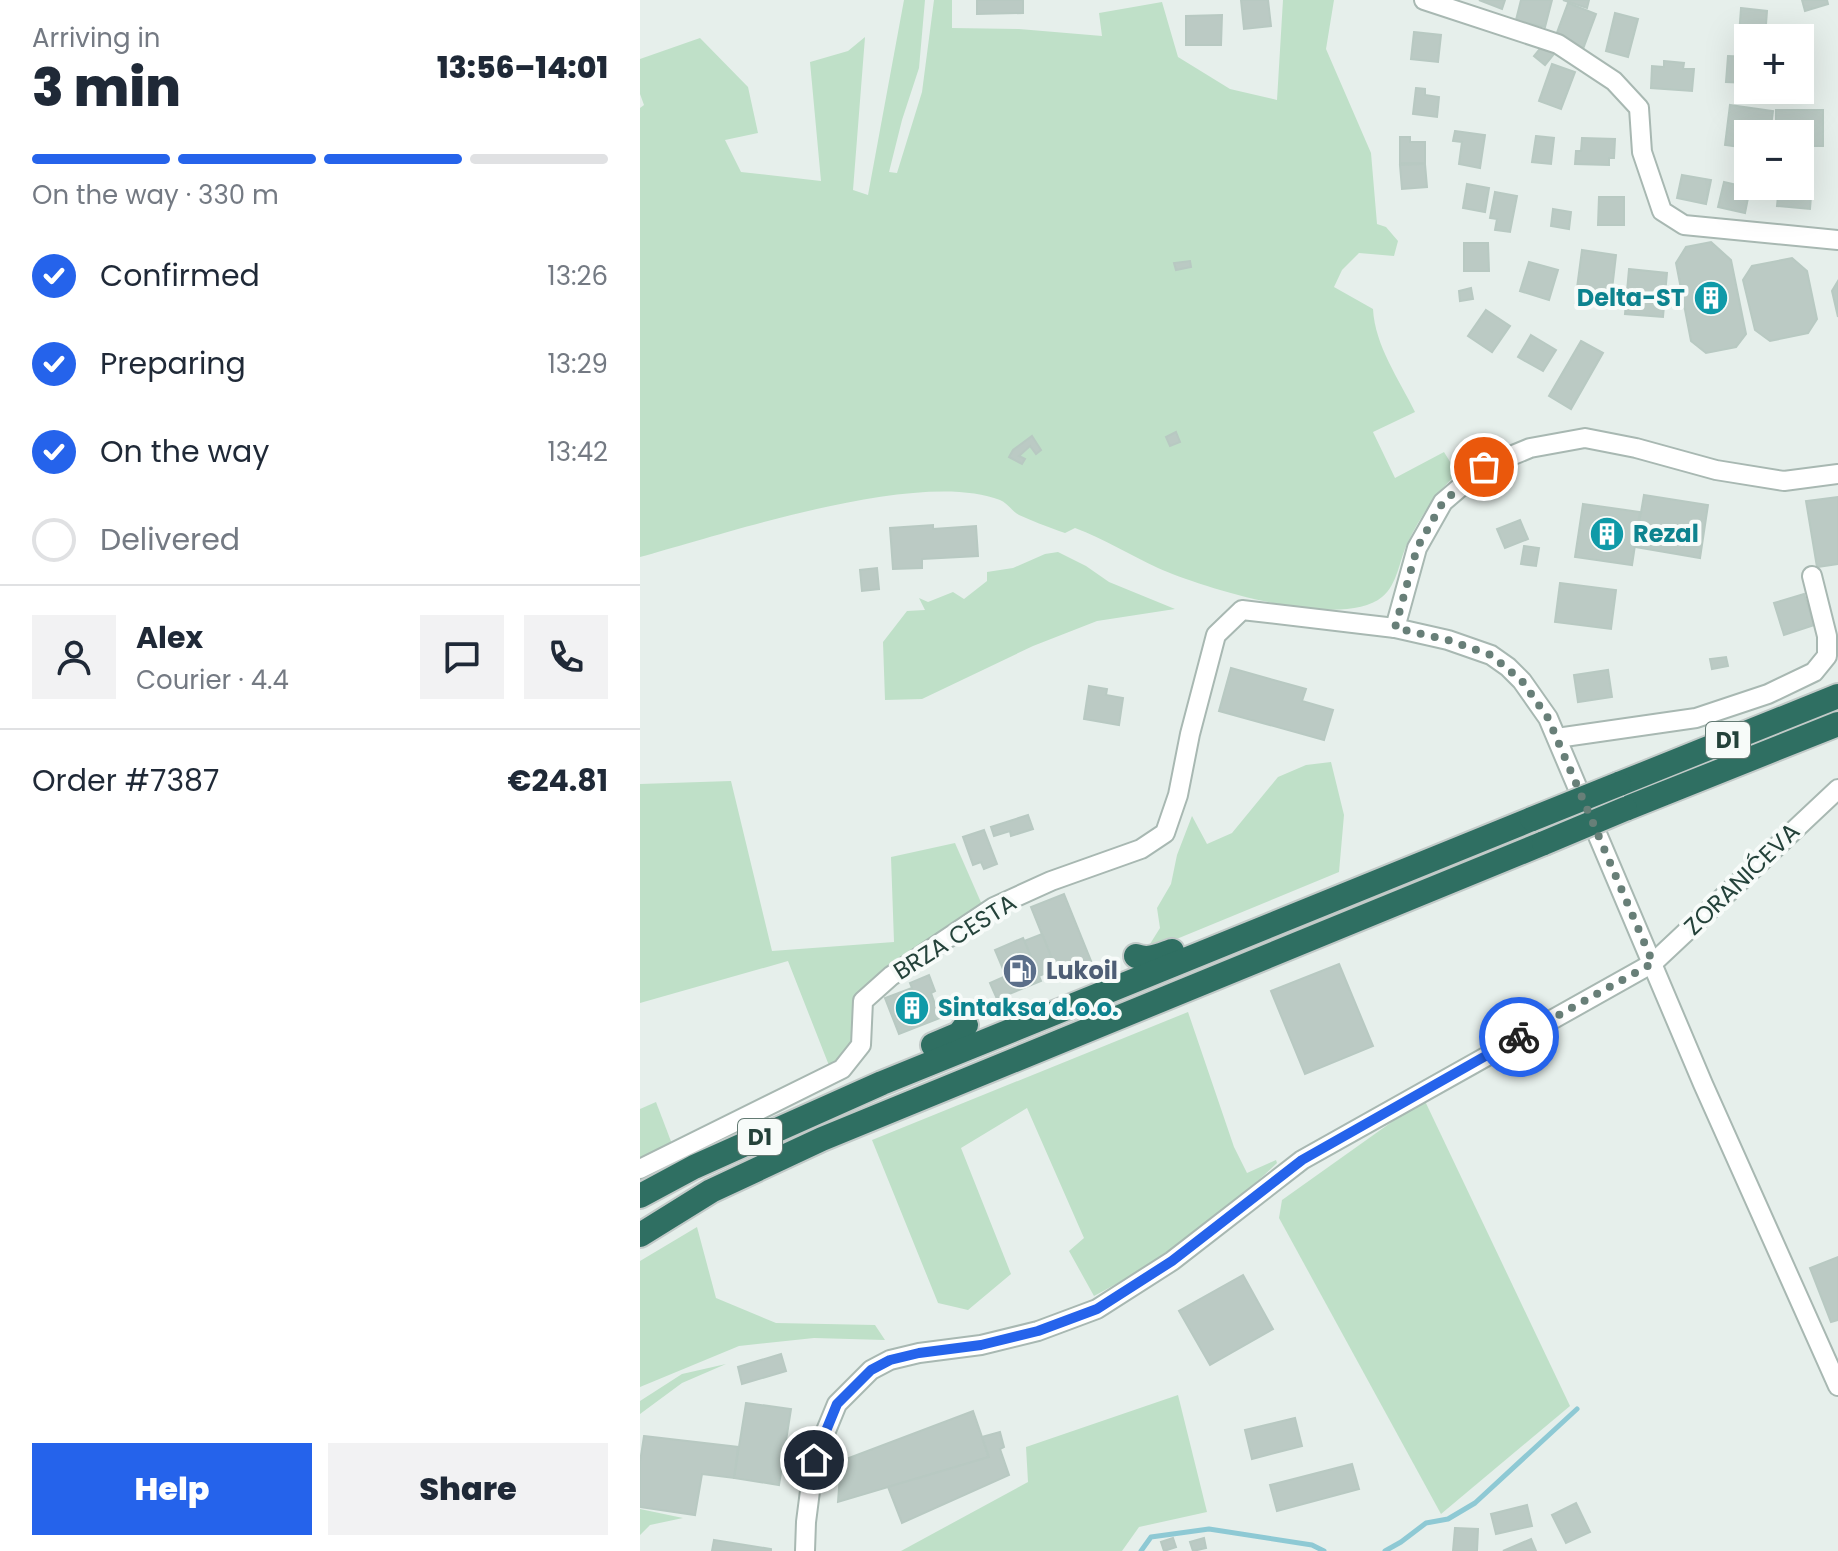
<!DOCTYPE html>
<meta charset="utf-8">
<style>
body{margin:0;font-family:Poppins,sans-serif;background:#f2f2f3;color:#1f2937;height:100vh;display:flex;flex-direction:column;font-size:30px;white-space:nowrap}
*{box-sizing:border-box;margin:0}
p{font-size:26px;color:#747a83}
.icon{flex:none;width:44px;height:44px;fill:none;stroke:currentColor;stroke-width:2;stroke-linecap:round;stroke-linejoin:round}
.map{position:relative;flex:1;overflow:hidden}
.sheet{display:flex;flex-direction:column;background:#fff;width:640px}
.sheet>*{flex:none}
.buttons{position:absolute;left:1094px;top:24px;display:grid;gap:16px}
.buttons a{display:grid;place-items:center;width:80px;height:80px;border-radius:0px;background:#fff;box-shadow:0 8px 32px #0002;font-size:40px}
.pin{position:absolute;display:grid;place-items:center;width:68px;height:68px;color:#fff;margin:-34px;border:4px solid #fff;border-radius:50%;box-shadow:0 2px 8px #0007}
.courier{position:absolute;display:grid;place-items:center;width:80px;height:80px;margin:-40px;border:6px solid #2563eb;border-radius:50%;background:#fff;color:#222;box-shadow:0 2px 10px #0007}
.summary em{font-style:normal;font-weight:800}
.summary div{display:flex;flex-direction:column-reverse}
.summary{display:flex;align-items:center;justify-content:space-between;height:136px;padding:0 32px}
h1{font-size:52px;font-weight:800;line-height:60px}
.bar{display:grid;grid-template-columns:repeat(4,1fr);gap:12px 8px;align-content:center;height:96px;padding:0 32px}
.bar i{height:10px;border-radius:6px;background:#e0e1e3}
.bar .active{background:#2563eb}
.bar p{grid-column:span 4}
.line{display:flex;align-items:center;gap:20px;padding:0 32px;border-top:2px solid #e0e1e3}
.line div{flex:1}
.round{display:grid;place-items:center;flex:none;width:84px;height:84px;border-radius:0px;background:#f2f2f3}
ol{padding:0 32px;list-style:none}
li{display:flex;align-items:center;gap:24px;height:88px}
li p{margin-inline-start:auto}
li .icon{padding:8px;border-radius:50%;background:#2563eb;color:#fff;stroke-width:4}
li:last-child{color:#747a83}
li i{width:44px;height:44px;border:4px solid #e0e1e3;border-radius:50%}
.primary-button{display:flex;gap:16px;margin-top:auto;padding:16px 32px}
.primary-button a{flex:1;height:92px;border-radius:0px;background:#2563eb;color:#fff;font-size:32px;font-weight:800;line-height:92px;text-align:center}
.primary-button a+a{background:#f2f2f3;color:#1f2937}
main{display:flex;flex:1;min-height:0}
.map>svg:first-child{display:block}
</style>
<main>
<section class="sheet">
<div class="summary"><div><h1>3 min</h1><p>Arriving in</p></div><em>13:56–14:01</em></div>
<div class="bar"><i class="active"></i><i class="active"></i><i class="active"></i><i></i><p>On the way · 330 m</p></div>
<ol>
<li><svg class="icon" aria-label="check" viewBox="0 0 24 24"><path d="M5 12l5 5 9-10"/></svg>Confirmed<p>13:26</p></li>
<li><svg class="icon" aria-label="check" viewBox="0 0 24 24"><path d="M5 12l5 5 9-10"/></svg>Preparing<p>13:29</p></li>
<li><svg class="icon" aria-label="check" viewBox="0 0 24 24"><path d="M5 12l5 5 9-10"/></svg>On the way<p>13:42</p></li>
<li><i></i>Delivered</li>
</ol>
<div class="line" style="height:144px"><a class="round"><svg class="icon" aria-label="person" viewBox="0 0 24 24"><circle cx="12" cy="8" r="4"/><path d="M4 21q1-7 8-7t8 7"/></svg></a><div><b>Alex</b><p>Courier · 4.4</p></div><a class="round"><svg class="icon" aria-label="chat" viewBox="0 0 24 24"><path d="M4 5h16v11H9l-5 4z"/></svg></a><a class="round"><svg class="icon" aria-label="phone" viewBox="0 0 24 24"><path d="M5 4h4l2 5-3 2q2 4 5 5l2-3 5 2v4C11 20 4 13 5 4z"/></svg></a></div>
<div class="line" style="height:104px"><div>Order #7387</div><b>€24.81</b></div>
<div class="primary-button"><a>Help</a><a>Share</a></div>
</section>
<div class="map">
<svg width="1198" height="1551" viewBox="0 0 1198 1551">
<rect width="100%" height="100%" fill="#e6efeb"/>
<g fill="#bfe0c8">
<path d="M 264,0 L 285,0 L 279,68 L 262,120 L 249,172 L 257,173 L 282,92 L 294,0 L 312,0 L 312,28 L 379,29 L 462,36 L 459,13 L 522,2 L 538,57 L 590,89 L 637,100 L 643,0 L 694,0 L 686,49 L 731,153 L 737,224 L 746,227 L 758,241 L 754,256 L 719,253 L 702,270 L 694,287 L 733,309 C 735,346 759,379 775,412 L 733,432 L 755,478 L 804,452 L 817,473 C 796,494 781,515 768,542 C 759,560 758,584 742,597 C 701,631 563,588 518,568 C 490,555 464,539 435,528 L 425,533 L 419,531 C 406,526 392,521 379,515 C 372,511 367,503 360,500 C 279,468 85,534 0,557 L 0,108 L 4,105 L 0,94 L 0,59 L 60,38 L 108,87 L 118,133 L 85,140 L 101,172 L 181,181 L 170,62 L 208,51 L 225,37 L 213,190 L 228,195 Z"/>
<path d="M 418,552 L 446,566 L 469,582 L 535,609 L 457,621 L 393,646 L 282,699 L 245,700 L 243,642 L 267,611 L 285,610 L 279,598 L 288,602 L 313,592 L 324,599 L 347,581 L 347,572 L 373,568 L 405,554 Z"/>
<path d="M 691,762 L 704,815 L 699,872 L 522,945 L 510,944 L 520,928 L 517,908 L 531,884 L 537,855 L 552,816 L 567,844 L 592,833 L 638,777 L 666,765 Z"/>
<path d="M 91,781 L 132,951 L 254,942 L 251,857 L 315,843 L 343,907 L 216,1003 L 211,1048 L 190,1068 L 148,961 L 0,1003 L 0,784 Z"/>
<path d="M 548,1012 L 594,1147 L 607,1173 L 636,1160 L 637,1163 C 586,1212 517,1263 454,1296 L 429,1251 L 444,1238 L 387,1108 L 321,1148 L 371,1274 L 328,1310 L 298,1303 L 232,1140 Z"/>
<path d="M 784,1099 L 930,1406 L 801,1514 L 639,1218 L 642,1200 Z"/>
<path d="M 16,1102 L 32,1144 L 0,1164 L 0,1109 Z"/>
<path d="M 57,1227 L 76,1298 L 136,1323 L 235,1325 L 245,1340 L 174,1338 L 99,1346 L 0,1387 L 0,1261 Z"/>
<path d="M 86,1364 L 42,1383 L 0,1414 L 0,1401 L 42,1374 Z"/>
<path d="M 538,1395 L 567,1512 L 499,1527 L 482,1551 L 261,1551 L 388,1482 L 386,1447 Z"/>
<path d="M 0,1509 L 43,1518 L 10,1525 L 0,1535 Z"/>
</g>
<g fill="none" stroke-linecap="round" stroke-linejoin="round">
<g stroke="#8ec9d4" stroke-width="5">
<path d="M 501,1551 L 511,1537 L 569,1529 L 672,1545 L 684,1551"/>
<path d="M 745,1551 L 761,1542 L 786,1523 L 808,1519 L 835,1503 L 937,1409"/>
</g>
</g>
<g fill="#bbcac4" stroke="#b8c9c2" stroke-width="2">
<path d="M 337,0 L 383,0 L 383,13 L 337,14 Z"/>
<path d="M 601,0 L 628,0 L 631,26 L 604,29 Z"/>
<path d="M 839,0 L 865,0 L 862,9 Z"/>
<path d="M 881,0 L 912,0 L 905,27 L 876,20 Z"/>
<path d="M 923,0 L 949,0 L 947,8 Z"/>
<path d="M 1162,0 L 1187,0 L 1188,4 L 1165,11 Z"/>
<path d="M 928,3 L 956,14 L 943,49 L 915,38 Z"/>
<path d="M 1101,8 L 1127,11 L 1125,38 L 1099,36 Z"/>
<path d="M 975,13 L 998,19 L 988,57 L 966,51 Z"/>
<path d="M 582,15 L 581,45 L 546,45 L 546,16 Z"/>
<path d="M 774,32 L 801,35 L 798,62 L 771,59 Z"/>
<path d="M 903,45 L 914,54 L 905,65 L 894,56 Z"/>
<path d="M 1088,56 L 1108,57 L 1108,83 L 1086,82 Z"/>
<path d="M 1024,61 L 1044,63 L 1043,69 L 1054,69 L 1052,91 L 1011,88 L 1012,66 L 1024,67 Z"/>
<path d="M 1160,61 L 1165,61 L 1168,94 L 1140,96 L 1139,90 L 1160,90 Z"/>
<path d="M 912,64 L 935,72 L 921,109 L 899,101 Z"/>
<path d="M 776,88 L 785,89 L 785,95 L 799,97 L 797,117 L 773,114 Z"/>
<path d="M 1090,105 L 1133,111 L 1130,134 L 1108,134 L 1108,148 L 1085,145 Z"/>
<path d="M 1136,110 L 1183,110 L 1183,146 L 1160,146 L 1160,134 L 1136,134 Z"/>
<path d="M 815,131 L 845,135 L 840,168 L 819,164 L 822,142 L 813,141 Z"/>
<path d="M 896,136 L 914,138 L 911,164 L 892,162 Z"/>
<path d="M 760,137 L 770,137 L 770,142 L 785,142 L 785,163 L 760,163 Z"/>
<path d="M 942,138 L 975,139 L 974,158 L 969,158 L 969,165 L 935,164 L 936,151 L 941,151 Z"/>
<path d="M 785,164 L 787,187 L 762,189 L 760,165 Z"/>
<path d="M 1042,175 L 1071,180 L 1066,204 L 1037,198 Z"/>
<path d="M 1084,182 L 1110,188 L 1105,213 L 1078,207 Z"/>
<path d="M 1160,183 L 1172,184 L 1170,209 L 1137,206 L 1139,186 L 1160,186 Z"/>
<path d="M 827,184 L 849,188 L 845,212 L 823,208 Z"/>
<path d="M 855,192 L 877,196 L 870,232 L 855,230 L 857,219 L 850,218 Z"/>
<path d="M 959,197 L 984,197 L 984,225 L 958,225 Z"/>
<path d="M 913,209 L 931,212 L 929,229 L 911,226 Z"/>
<path d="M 1071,242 L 1091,260 L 1106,334 L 1096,347 L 1066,353 L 1051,341 L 1036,263 L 1046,247 Z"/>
<path d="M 824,243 L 848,243 L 849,271 L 824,271 Z"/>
<path d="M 942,250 L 976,255 L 970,307 L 935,303 Z"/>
<path d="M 1152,258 L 1167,271 L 1177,319 L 1168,333 L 1130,341 L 1115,330 L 1103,280 L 1112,266 Z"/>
<path d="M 550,261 L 551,267 L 536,270 L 534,263 Z"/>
<path d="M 889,262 L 918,270 L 909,300 L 880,291 Z"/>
<path d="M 989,269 L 1027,273 L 1023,317 L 985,314 Z"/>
<path d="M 1198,281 L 1198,317 L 1192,291 Z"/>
<path d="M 831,288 L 833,299 L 820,301 L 819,291 Z"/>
<path d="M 846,310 L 870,326 L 852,352 L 828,336 Z"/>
<path d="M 891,335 L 916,350 L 903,371 L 878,357 Z"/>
<path d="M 941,341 L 963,353 L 931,409 L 909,396 Z"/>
<path d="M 536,432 L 540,442 L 530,446 L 526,437 Z"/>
<path d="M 392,436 L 401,450 L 396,454 L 390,446 L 379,456 L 385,459 L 382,464 L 369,457 L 373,450 Z"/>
<path d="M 1004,495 L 1068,505 L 1060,558 L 995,547 Z"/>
<path d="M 1198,497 L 1198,564 L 1177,567 L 1166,501 Z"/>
<path d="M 943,504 L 1000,512 L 992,565 L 935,557 Z"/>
<path d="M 880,520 L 888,539 L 865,548 L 857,529 Z"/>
<path d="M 293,525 L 293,529 L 336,526 L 338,556 L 282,559 L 282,568 L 253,569 L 250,528 Z"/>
<path d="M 884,546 L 899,548 L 896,566 L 881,564 Z"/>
<path d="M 237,568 L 239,589 L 222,591 L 220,570 Z"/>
<path d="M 920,583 L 976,590 L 971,629 L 915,622 Z"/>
<path d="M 1164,594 L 1174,625 L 1144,635 L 1134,603 Z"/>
<path d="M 1086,657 L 1088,666 L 1072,669 L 1070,659 Z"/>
<path d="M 591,668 L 666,689 L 662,701 L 693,710 L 684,740 L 579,711 Z"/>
<path d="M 968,670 L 972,697 L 938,702 L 934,675 Z"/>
<path d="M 449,686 L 467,689 L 466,695 L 483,698 L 479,725 L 444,719 Z"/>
<path d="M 388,815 L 393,829 L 371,836 L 370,831 L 354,836 L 351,827 Z"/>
<path d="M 344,830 L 357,864 L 344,869 L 341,862 L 333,865 L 323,837 Z"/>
<path d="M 424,894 L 453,966 L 420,979 L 391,907 Z"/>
<path d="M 402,934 L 416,969 L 399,976 L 384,941 Z"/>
<path d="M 383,938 L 401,981 L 357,999 L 350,983 L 366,976 L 355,950 Z"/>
<path d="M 699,964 L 733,1046 L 665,1074 L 631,991 Z"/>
<path d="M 289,975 L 295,991 L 291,993 L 300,1018 L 259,1034 L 245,998 L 272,988 L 270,983 Z"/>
<path d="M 1198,1257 L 1198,1320 L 1191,1322 L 1170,1268 Z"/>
<path d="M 603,1275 L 633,1329 L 570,1365 L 539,1311 Z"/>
<path d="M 141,1354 L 146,1371 L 102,1384 L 98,1367 Z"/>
<path d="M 106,1403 L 151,1409 L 139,1485 L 94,1478 Z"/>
<path d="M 333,1411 L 349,1457 L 198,1502 L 201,1461 Z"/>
<path d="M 655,1418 L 662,1446 L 612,1459 L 605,1430 Z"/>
<path d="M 360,1432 L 364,1447 L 360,1449 L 369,1475 L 262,1523 L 248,1487 L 349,1457 L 342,1437 Z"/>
<path d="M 4,1436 L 98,1447 L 94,1478 L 62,1474 L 55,1515 L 0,1507 L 0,1462 Z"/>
<path d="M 712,1464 L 719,1489 L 637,1511 L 630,1485 Z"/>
<path d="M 936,1503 L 950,1532 L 926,1543 L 912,1515 Z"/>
<path d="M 887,1505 L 892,1526 L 856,1534 L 851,1514 Z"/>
<path d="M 815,1528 L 838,1529 L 837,1551 L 813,1551 Z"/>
<path d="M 533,1538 L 536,1547 L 524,1551 L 521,1542 Z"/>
<path d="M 564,1538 L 566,1548 L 553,1551 L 550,1542 Z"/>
<path d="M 891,1539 L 896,1551 L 863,1551 Z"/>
<path d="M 74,1540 L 131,1549 L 131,1551 L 72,1551 Z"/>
</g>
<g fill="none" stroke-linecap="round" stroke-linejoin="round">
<g stroke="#a8b8b2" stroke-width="22">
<g id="minor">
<path d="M 784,0 L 918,44 L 974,81 L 999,108 L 1002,152 L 1022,211 L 1044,225 L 1198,240"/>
<path d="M 755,628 L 777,548 L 803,502 L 844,467 L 890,448 L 945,438 L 996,448 L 1076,470 L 1144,481 L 1198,474"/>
<path d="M 917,738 L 1056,718 L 1128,694 L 1174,672 L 1187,656 L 1187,636 L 1172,576"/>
<path d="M 0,1169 L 202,1069 L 221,1045 L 223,1001 L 251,976 L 354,907 L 411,881 L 501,849 L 525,833 L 538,795 L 550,734 L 576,635 L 602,610 L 755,628 L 808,640 L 851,655 L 868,667 L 882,681 L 908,718 L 1063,1084 L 1198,1386"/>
<path d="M 165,1551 L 166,1522 L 174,1460 L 197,1404 L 231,1370 L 250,1360 L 279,1353 L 341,1345 L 398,1331 L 457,1309 L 532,1261 L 662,1160 L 1013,963 L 1198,789"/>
</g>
</g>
<g stroke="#c2cac8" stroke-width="28">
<g id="highway">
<path d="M 979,784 L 1198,696"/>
<path d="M 985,809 L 1198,724"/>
<path d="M 496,956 C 509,961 520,955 532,951"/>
<path d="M 293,1045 L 319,1034 L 326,1025"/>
<path d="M 0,1196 L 54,1167 L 242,1083 L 892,819"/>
<path d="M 0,1235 L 71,1191 L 182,1139 L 904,843"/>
</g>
</g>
<use href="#minor" stroke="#fff" stroke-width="18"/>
<use href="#highway" stroke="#2f6f62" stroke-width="24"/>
<g stroke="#c2cac8" stroke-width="28" stroke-linecap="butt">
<g id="highway-bridge">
<path d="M 892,819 L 979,784"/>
<path d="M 904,843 L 985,809"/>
</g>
</g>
<use href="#highway-bridge" stroke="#2f6f62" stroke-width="24"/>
</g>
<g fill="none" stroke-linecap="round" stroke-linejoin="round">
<path stroke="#687f78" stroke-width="8" stroke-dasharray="0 14.4" d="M 844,467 L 803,502 L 777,548 L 755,628 L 808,640 L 851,655 L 882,681 L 908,718 L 1013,963 L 879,1037"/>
<path stroke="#2563eb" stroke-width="10" d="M 174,1460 L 197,1404 L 231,1370 L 250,1360 L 279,1353 L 341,1345 L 398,1331 L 457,1309 L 532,1261 L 662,1160 L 879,1037"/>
</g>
<defs>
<g id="building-disc" transform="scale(1.8)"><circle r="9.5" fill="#0f9aa8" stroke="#f7fbf9"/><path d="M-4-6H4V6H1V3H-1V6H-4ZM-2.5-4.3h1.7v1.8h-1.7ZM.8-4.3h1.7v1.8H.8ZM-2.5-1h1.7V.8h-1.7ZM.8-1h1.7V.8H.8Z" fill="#fff"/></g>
<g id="fuel-disc" transform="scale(1.8)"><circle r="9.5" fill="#5c6f8a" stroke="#f7fbf9"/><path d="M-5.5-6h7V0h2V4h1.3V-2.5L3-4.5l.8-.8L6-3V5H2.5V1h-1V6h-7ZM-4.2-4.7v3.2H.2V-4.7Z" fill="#fff"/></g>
</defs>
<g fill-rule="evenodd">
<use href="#building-disc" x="1071" y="298"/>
<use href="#building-disc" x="967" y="534"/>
<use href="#fuel-disc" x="380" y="971"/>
<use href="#building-disc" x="272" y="1008"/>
</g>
<g text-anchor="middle" stroke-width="8" stroke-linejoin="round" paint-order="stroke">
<g fill="#f7fbf9" stroke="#637a73" stroke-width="2">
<rect x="1066" y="722" width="44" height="36" rx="6"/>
<rect x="98" y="1119" width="44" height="36" rx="6"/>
</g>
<g font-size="22" font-weight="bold" fill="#24423a">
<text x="1088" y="748">D1</text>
<text x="120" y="1145">D1</text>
</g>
<g font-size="24" font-weight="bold" fill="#0d838f" stroke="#f7fbf9" text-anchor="start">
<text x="1045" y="306" text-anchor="end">Delta-ST</text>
<text x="993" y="542">Rezal</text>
<text x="298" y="1016">Sintaksa d.o.o.</text>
</g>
<g font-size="24" fill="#24423a" stroke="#f7fbf9">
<text transform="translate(1102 879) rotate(-44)" y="8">ZORANIĆEVA</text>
<text transform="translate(315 937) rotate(-32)" y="8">BRZA CESTA</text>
</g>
<g font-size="24" font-weight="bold" fill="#4e5e75" stroke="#f7fbf9" text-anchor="start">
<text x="406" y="979">Lukoil</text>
</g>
</g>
</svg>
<div class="buttons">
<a>+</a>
<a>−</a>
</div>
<div class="pin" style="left:844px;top:467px;background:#ea580c"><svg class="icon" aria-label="bag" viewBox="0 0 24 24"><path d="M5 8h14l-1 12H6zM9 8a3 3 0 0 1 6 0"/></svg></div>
<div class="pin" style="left:174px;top:1460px;background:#1f2937"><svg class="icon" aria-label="home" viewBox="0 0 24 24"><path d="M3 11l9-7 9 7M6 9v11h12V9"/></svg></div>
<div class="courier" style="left:879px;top:1037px"><svg class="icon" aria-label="bike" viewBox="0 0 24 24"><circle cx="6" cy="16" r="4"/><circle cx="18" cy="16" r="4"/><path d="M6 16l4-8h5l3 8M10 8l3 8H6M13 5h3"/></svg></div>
</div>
</main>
